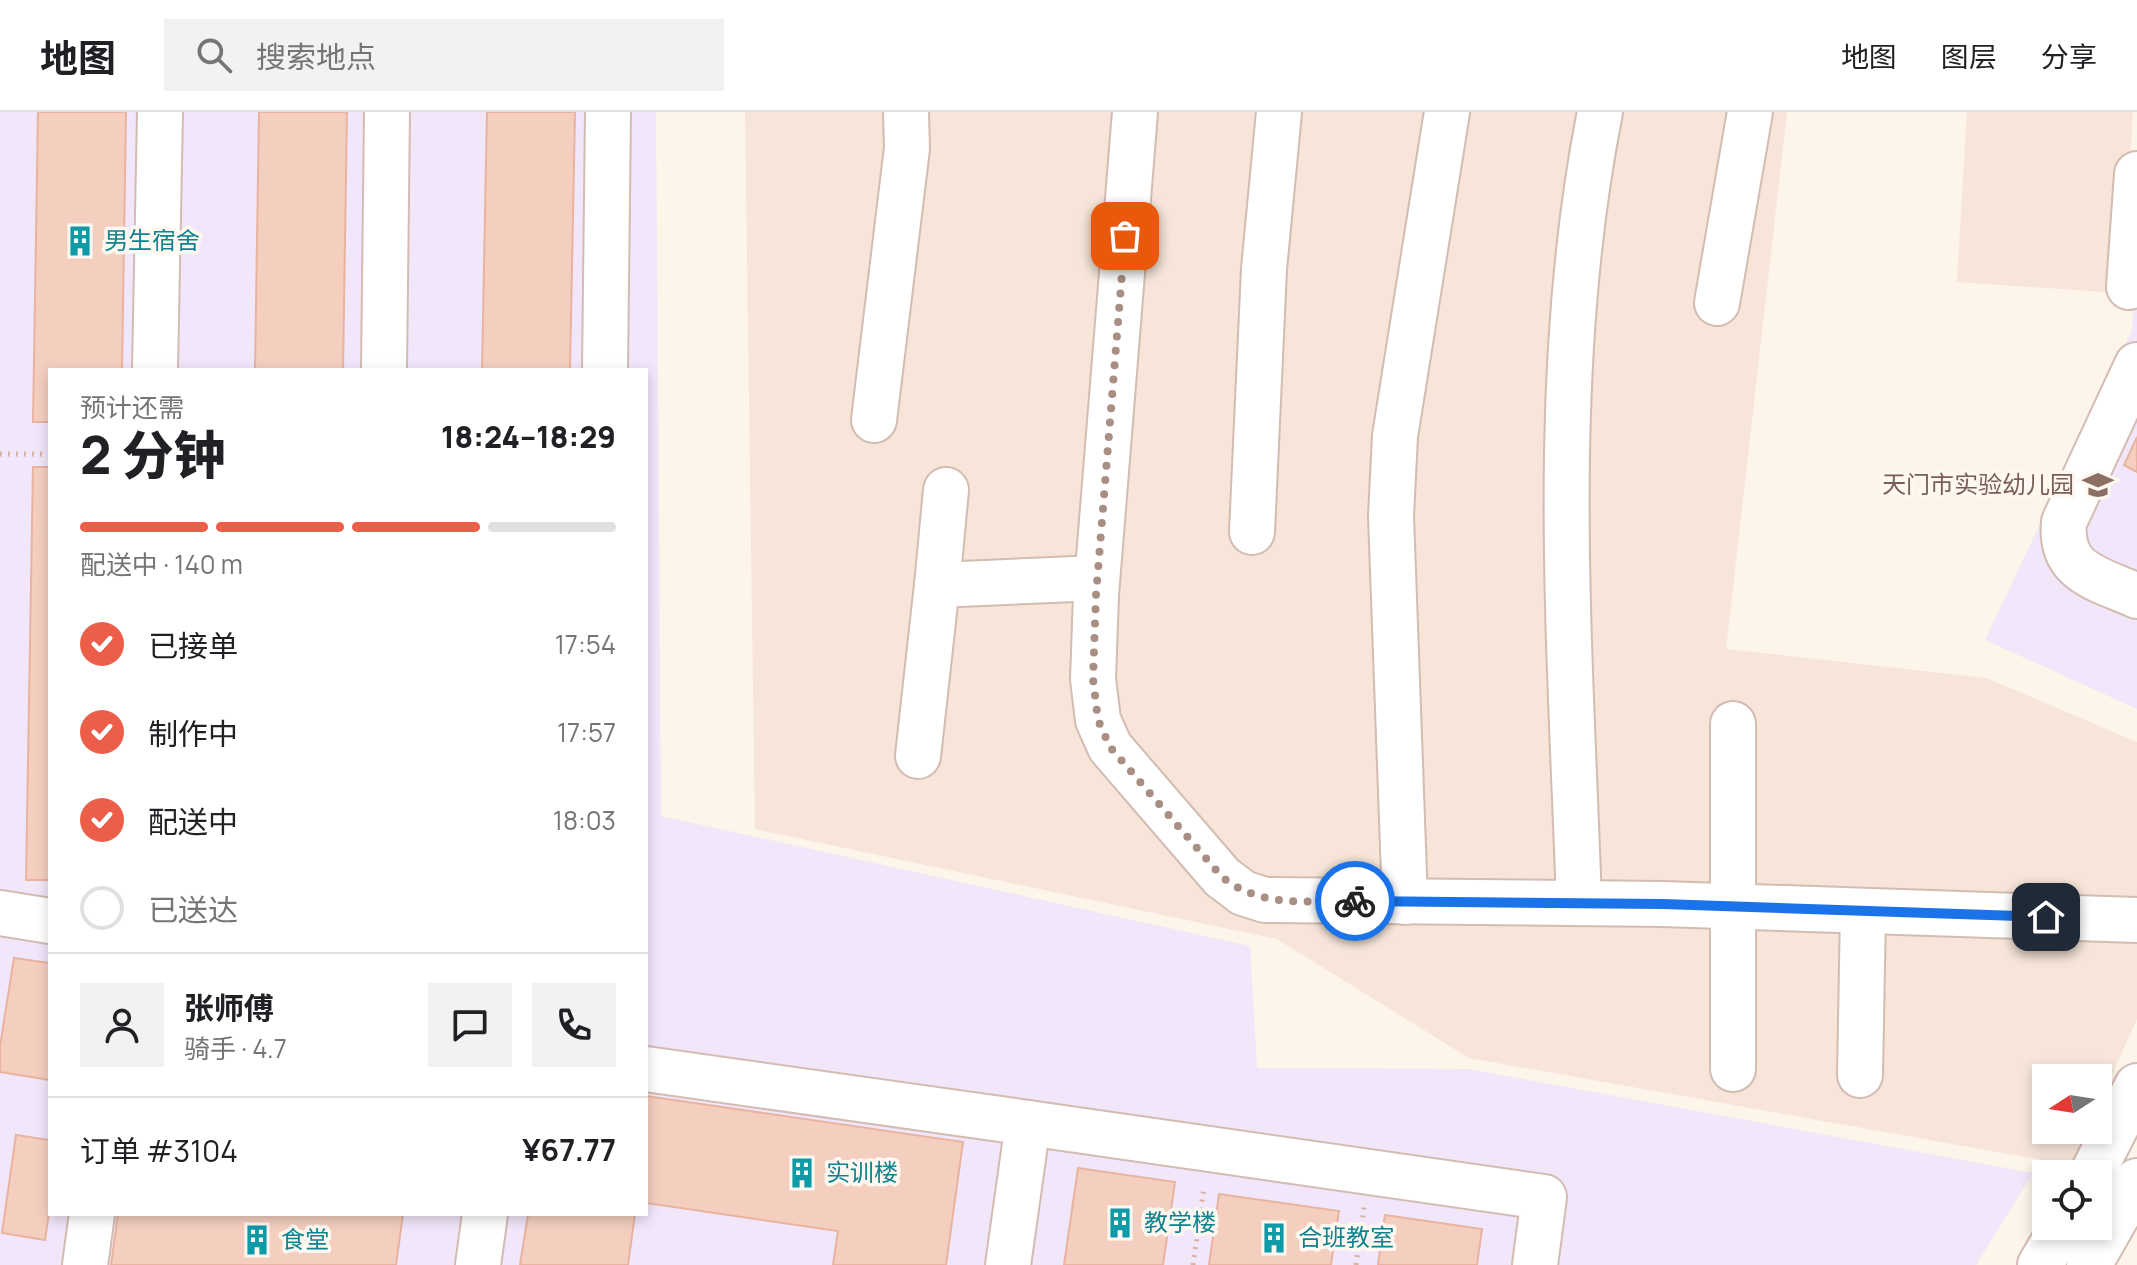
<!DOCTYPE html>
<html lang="zh">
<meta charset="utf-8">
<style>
body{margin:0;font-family:Manrope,"Noto Sans SC",sans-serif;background:#f2f2f2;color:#202124;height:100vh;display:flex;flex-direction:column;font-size:30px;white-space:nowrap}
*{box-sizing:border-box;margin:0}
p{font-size:26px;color:#757577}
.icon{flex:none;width:44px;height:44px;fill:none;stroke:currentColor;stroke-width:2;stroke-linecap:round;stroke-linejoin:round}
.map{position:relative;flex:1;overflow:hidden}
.panel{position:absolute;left:48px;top:256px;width:600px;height:848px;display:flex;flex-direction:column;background:#fff;border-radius:0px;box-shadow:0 4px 12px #0003}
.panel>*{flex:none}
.needle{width:52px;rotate:258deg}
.fabs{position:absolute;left:2032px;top:952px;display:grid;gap:16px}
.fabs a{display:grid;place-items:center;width:80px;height:80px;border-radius:0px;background:#fff;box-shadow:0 4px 12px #0003;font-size:40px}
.pin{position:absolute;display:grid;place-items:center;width:68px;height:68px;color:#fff;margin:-34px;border-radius:16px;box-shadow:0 4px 12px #0006}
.courier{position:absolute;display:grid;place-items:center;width:80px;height:80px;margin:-40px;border:6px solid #1a73e8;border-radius:50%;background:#fff;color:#222;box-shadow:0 2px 10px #0007}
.summary em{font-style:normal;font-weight:800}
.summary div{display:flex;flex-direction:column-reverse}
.summary{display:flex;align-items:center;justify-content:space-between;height:136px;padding:0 32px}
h1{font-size:52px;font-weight:800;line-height:60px}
.bar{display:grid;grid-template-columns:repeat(4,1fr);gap:12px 8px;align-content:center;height:96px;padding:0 32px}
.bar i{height:10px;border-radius:6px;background:#e0e0e0}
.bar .current{background:#ec5e4a}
.bar p{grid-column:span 4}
.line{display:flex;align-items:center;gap:20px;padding:0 32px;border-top:2px solid #e0e0e0}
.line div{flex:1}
.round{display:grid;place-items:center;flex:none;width:84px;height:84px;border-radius:0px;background:#f2f2f2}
ol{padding:0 32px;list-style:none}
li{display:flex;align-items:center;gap:24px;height:88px}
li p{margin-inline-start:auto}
li .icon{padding:8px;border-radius:50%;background:#ec5e4a;color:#fff;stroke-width:4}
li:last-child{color:#757577}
li i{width:44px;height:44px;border:4px solid #e0e0e0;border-radius:50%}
header{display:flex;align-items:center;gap:48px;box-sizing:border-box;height:112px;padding:0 40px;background:#fff;border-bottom:2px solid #e0e0e0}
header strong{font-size:38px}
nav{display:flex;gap:44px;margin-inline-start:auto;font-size:28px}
.search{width:560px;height:72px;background:#f2f2f2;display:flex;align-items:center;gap:20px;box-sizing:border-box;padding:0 28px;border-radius:0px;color:#757577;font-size:30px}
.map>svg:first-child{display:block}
</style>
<header>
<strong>地图</strong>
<div class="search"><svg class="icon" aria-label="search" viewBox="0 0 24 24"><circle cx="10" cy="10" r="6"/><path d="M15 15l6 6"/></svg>搜索地点</div>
<nav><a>地图</a><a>图层</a><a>分享</a></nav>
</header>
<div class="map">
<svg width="2137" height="1153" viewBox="0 0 2137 1153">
<rect width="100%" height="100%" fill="#fdf4ea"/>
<g fill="#f6e5d8">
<path d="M 745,0 L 1787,0 L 1726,537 L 1986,566 L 2137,630 L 2137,907 L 2098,993 L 2098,966 L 2046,966 L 2046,1018 L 2087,1018 L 2071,1053 L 1469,946 L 1277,827 L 755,717 Z"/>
<path d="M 1967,0 L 2133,0 L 2121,181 L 1957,170 Z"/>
</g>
<g fill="#f1e6fa" fill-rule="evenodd">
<path d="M 0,0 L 656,0 L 661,704 L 1250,834 L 1257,956 L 1469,957 L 2033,1061 L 1976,1153 L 0,1153 ZM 50,258 L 646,258 L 646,1102 L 50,1102 Z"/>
<path d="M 2137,149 L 2137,597 L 1985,528 L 2132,218 Z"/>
</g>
<g fill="#f4cfc0" stroke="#e8b39f" stroke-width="2">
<path d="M 38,0 L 126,0 L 122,258 L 50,258 L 50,310 L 33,310 Z"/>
<path d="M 259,0 L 347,0 L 343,258 L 255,258 Z"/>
<path d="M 487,0 L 575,0 L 570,258 L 482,258 Z"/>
<path d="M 2137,325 L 2137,360 L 2124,353 Z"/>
<path d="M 33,355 L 50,355 L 50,768 L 26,768 Z"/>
<path d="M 14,846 L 50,851 L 50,968 L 0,960 L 0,934 Z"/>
<path d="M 646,984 L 963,1030 L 946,1153 L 833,1153 L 838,1119 L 646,1091 Z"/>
<path d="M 16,1023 L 50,1028 L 50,1095 L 45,1128 L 2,1121 Z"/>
<path d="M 1078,1056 L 1175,1070 L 1163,1153 L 1064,1153 Z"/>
<path d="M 1219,1082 L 1339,1099 L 1331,1153 L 1209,1153 Z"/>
<path d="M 118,1102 L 403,1102 L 396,1153 L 111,1153 Z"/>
<path d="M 528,1102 L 635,1102 L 628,1153 L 520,1153 Z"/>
<path d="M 1385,1103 L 1482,1117 L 1477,1153 L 1378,1153 Z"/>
</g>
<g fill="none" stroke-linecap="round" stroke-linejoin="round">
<g stroke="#d3bcb1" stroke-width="48">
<g id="minor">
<path d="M 1135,0 L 1096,483 L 1093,567 L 1098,608 L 1110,635 L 1222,765 L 1243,781 L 1265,788 L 1663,792 L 2137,808"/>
<path d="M 2129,175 L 2137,62"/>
<path d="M 1717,191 L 1750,0"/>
<path d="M 2137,253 L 2064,410 C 2059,461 2098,466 2137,484"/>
<path d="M 155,258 L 160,0"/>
<path d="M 384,258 L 387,0"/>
<path d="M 605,258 L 608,0"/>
<path d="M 874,308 L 907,36 L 906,0"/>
<path d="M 1252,420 L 1264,157 L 1279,0"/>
<path d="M 937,473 L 946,378"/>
<path d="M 1733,612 L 1733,957"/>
<path d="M 918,644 L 937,473 L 1097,466"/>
<path d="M 1405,790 L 1391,404 L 1395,324 L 1447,0"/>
<path d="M 1579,791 C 1570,527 1548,261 1600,0"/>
<path d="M 0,801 L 50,809"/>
<path d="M 646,957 L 1028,1011"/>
<path d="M 1860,963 L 1863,799"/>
<path d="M 2092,1062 L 2137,974"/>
<path d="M 85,1153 L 92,1102"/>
<path d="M 478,1153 L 485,1102"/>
<path d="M 1008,1153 L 1028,1011 L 1544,1085 L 1535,1153"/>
<path d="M 2040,1153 L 2063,1114"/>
<path d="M 2089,1153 L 2137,1069"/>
</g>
</g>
<g stroke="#dab2a2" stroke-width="5" stroke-dasharray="2 6" stroke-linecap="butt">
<path d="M 0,342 L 50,342"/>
<path d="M 1193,1153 L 1204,1075"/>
<path d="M 1356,1153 L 1364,1095"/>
</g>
<use href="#minor" stroke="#fff" stroke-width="44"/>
</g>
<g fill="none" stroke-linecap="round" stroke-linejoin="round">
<path stroke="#a88e83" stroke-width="8" stroke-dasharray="0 14.4" d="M 1125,124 L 1096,483 L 1093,567 L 1098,608 L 1110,635 L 1222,765 C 1263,797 1305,788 1355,789"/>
<path stroke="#1a73e8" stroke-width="10" d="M 1355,789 L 1663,792 L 2046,805"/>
</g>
<defs>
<g id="building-bare" transform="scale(2.4)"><path d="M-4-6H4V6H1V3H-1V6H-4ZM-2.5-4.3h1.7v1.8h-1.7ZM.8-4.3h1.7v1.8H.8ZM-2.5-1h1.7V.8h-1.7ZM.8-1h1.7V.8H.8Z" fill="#0f9aa8" stroke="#fff8f1" stroke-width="2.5" paint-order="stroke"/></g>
<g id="school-bare" transform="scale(2.4)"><path d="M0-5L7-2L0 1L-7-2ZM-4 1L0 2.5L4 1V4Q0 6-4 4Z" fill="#8d6e63" stroke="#fff8f1" stroke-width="2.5" paint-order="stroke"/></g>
</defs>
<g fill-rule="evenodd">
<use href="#building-bare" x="80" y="129"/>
<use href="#school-bare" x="2098" y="373"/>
<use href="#building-bare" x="802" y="1061"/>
<use href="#building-bare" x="1120" y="1111"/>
<use href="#building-bare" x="1274" y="1126"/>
<use href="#building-bare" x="257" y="1128"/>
</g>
<g text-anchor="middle" stroke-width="7" stroke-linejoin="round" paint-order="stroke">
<g font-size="24" fill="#0d838f" stroke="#fff8f1" text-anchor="start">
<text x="104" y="137">男生宿舍</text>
<text x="826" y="1069">实训楼</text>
<text x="1144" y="1119">教学楼</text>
<text x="1298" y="1134">合班教室</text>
<text x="281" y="1136">食堂</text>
</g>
<g font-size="24" fill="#785e54" stroke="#fff8f1" text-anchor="end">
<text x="2074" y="381">天门市实验幼儿园</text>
</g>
</g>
</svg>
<div class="fabs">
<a><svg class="needle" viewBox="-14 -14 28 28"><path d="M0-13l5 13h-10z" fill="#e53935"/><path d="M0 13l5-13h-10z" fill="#757577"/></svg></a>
<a><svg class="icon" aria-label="locate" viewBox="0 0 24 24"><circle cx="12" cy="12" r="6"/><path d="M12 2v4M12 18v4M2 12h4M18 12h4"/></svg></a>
</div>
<div class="pin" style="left:1125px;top:124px;background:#ea580c"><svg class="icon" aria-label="bag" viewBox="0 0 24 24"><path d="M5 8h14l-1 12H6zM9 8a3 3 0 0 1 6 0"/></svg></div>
<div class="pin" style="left:2046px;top:805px;background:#1f2937"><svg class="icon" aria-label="home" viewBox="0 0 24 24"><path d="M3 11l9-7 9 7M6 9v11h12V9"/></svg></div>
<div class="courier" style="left:1355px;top:789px"><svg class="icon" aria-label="bike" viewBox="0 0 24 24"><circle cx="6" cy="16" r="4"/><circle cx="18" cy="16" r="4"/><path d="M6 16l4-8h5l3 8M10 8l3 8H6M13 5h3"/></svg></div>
<section class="panel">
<div class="summary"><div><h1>2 分钟</h1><p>预计还需</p></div><em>18:24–18:29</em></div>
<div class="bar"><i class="current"></i><i class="current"></i><i class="current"></i><i></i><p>配送中 · 140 m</p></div>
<ol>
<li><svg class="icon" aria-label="check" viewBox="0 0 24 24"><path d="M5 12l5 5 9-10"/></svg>已接单<p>17:54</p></li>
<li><svg class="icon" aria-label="check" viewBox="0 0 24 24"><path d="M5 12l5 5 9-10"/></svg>制作中<p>17:57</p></li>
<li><svg class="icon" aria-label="check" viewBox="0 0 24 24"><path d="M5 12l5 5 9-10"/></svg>配送中<p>18:03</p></li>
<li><i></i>已送达</li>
</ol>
<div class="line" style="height:144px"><a class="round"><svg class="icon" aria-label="person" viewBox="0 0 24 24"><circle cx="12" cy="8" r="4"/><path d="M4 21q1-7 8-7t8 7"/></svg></a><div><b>张师傅</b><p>骑手 · 4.7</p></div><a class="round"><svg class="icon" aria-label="chat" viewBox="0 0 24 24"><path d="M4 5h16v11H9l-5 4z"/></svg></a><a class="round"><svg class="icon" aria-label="phone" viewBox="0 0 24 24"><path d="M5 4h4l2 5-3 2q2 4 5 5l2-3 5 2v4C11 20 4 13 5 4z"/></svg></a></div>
<div class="line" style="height:104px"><div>订单 #3104</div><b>¥67.77</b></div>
</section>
</div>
